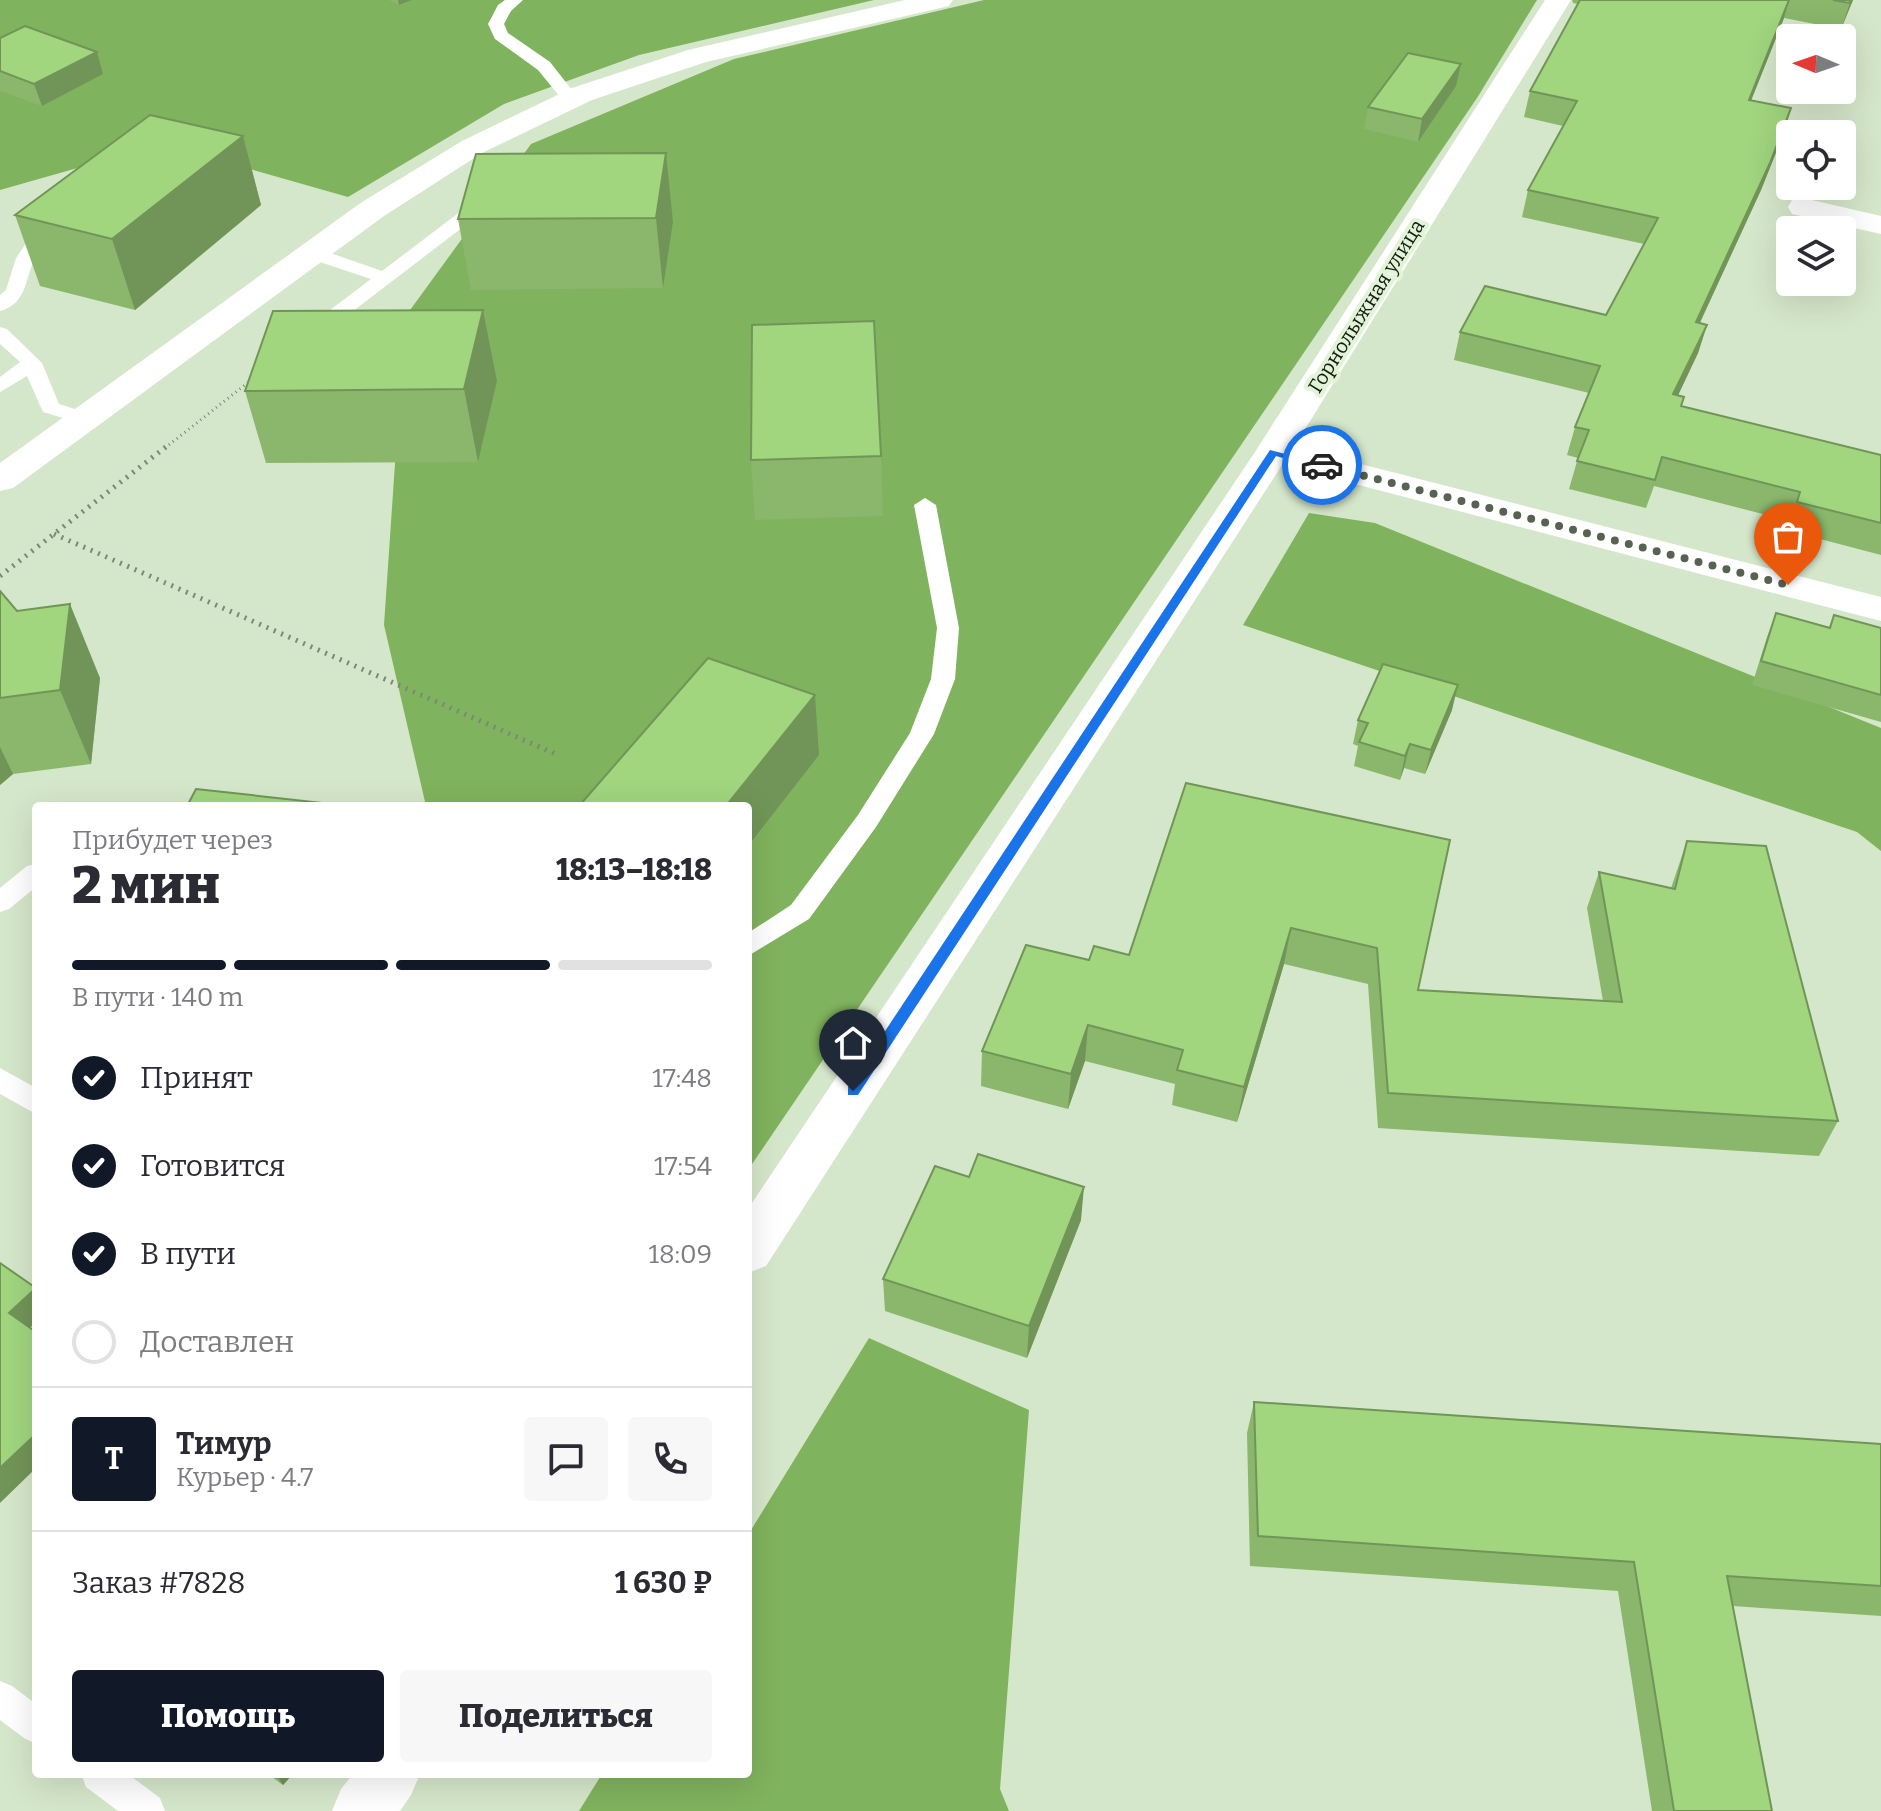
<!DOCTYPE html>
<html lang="ru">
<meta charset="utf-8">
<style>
body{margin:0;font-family:Bitter,serif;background:#f7f7f7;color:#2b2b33;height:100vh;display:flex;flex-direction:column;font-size:30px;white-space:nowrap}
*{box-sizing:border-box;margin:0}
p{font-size:26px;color:#7c7c81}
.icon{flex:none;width:44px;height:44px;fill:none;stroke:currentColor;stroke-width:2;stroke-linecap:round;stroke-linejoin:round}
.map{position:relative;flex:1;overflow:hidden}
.side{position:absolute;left:32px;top:802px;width:720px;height:976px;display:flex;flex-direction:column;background:#fff;border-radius:8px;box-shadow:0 8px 32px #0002}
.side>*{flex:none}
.needle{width:52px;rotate:272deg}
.buttons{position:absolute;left:1776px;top:24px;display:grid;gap:16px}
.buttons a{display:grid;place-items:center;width:80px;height:80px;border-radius:8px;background:#fff;box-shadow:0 8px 32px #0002;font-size:40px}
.pin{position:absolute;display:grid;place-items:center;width:68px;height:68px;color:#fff;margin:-82px -34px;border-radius:50% 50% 50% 0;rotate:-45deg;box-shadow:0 0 8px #0007}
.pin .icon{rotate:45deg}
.courier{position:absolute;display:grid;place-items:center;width:80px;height:80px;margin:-40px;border:6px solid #1a73e8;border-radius:50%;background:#fff;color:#222;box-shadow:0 2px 10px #0007}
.summary em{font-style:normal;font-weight:800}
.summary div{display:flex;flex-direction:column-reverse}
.summary{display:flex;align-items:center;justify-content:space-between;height:136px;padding:0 40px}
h1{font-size:52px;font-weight:800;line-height:60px}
.bar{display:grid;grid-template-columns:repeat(4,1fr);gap:12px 8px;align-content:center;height:96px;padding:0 40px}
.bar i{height:10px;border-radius:6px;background:#e1e1e2}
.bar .on{background:#111827}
.bar p{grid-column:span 4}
.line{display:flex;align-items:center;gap:20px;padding:0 40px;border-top:2px solid #e1e1e2}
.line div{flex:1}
.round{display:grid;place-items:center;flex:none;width:84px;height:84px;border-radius:8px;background:#f7f7f7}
ol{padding:0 40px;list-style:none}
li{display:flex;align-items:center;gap:24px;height:88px}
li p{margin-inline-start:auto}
li .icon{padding:8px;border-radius:50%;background:#111827;color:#fff;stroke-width:4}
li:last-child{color:#7c7c81}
li i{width:44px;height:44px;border:4px solid #e1e1e2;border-radius:50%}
.action{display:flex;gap:16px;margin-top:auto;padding:16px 40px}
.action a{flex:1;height:92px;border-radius:8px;background:#111827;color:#fff;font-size:32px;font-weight:800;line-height:92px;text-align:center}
.action a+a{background:#f7f7f7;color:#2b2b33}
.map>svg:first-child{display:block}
</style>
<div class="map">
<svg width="1881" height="1811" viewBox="0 0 1881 1811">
<rect width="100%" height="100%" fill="#d5e7ca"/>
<g fill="#80b35d">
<path d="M 0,0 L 874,0 L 639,55 L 504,104 L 348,197 L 162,144 L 0,190 Z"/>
<path d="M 984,0 L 1537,0 L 1477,98 L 748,1170 L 748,806 L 426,806 L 384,625 L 405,317 L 531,144 L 734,59 Z"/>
<path d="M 1309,513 L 1375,523 L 1881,728 L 1881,851 L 1857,832 L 1243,625 Z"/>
<path d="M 869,1338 L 1029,1410 L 1000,1789 L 1009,1811 L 579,1811 L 602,1774 L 748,1774 L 748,1535 Z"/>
</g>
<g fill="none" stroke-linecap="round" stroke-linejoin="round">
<path stroke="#7c8975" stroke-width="3" stroke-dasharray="1 4" stroke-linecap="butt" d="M 165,448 L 250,381"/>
<g stroke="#7c8975" stroke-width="5" stroke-dasharray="2 6" stroke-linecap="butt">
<path d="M 54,534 L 558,755"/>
<path d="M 0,576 L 167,446"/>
</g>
<g fill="#fff" fill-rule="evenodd">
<path d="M 505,0 L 523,0 L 511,11 L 504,24 L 508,33 L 550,62 L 579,99 L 577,103 L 565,103 L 538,70 L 495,39 L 488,24 L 498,5 Z"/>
<path d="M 486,200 L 495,205 L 492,209 L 484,211 L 319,337 L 305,337 L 302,333 L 305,329 L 371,279 L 305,257 L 303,253 L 305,249 L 319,249 L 382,271 L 473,202 Z"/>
<path d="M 48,219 L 57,224 C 50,234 42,245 36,256 C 25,276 28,304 0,311 L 0,295 L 6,290 L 16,258 L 42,220 Z"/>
<path d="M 0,327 L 7,329 L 42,363 L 59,404 L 90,414 L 93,418 L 90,422 L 83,424 L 43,412 L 27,376 L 0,392 L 0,377 L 20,362 L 0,344 Z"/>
<path d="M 925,498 L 936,505 L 959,628 L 955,679 L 934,734 L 876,827 L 809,919 L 748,956 L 748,933 L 791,905 L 858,815 L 910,733 L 931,679 L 937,628 L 914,505 Z"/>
<path d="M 36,864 L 36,887 L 9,909 L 0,912 L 0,888 L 27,866 Z"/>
<path d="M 0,1068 L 36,1088 L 36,1114 L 0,1094 Z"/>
<path d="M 0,1681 L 12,1686 L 36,1704 L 36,1744 L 24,1738 L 0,1720 Z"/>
<path d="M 81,1774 L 128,1774 L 160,1798 L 165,1811 L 118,1811 L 86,1787 Z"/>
</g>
<g fill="#fff" fill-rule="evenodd">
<path d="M 905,0 L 953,0 L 949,6 L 706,62 L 592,100 L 482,153 L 384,216 L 13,488 L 0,491 L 0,463 L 362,202 L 462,141 L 572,88 L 688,50 Z"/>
<path d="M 1545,0 L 1571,0 L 1294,447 L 1881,597 L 1881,621 L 1282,465 L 766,1266 L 748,1273 L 748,1209 L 1255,452 Z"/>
<path d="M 1803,198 L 1881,216 L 1881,234 L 1792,214 L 1788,207 L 1792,200 Z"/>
<path d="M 353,1774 L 420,1774 L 411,1795 L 400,1811 L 332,1811 L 341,1789 Z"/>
</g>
</g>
<g fill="#8ab76c">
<path d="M 389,0 L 412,0 L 399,5 Z"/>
<path d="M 1572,0 L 1853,0 L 1841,29 L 1784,18 L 1751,100 L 1791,108 L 1783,135 L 1761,190 L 1700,323 L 1707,325 L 1698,353 L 1678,395 L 1681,406 L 1881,455 L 1881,555 L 1786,530 L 1790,521 L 1654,486 L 1646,508 L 1569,489 L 1578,458 L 1567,455 L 1575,427 L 1589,393 L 1454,360 L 1460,332 L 1606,315 L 1644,244 L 1522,217 L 1528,190 L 1563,126 L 1524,117 L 1530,91 L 1578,4 L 1573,3 Z"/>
<path d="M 0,38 L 97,52 L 103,74 L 42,106 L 0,91 Z"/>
<path d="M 1461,64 L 1456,86 L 1418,142 L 1364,129 L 1368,107 Z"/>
<path d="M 243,136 L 261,205 L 135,310 L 40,286 L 15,215 Z"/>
<path d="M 666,153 L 673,222 L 663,288 L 471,290 L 458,219 Z"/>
<path d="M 483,310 L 497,381 L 478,462 L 266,463 L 245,391 Z"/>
<path d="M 881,456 L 883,516 L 755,520 L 751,460 Z"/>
<path d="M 0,591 L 17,611 L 100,678 L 91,764 L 13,774 L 0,785 Z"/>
<path d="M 1776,613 L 1829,627 L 1834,615 L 1881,628 L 1881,722 L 1752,685 L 1767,637 Z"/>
<path d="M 1452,710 L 1425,774 L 1404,768 L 1400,780 L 1354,766 L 1358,746 L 1353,744 L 1358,720 Z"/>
<path d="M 1450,840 L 1418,990 L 1603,1001 L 1587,908 L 1599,872 L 1671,888 L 1687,841 L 1838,1121 L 1819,1156 L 1378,1128 L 1368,984 L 1284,964 L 1237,1122 L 1172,1105 L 1175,1084 L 1085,1061 L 1068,1109 L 981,1086 L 982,1051 L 1089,960 L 1129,955 Z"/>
<path d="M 969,1177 L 1081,1220 L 1027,1358 L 885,1311 L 883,1279 Z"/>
<path d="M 1254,1402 L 1881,1444 L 1881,1616 L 1733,1606 L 1772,1811 L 1652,1811 L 1618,1591 L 1250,1566 L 1247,1433 Z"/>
<path d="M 268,1774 L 293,1774 L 283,1785 Z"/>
</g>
<g fill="#719558">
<path d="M 398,0 L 412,0 L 399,5 Z"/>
<path d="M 1789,0 L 1784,18 L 1741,126 L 1749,100 Z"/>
<path d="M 1851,0 L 1853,0 L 1841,29 Z"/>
<path d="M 97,52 L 103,74 L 42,106 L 34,84 Z"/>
<path d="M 1461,64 L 1456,86 L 1418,142 L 1422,119 Z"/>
<path d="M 1791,108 L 1783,135 L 1761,190 L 1687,350 L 1696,322 Z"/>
<path d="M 243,136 L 261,205 L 135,310 L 112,239 Z"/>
<path d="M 666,153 L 673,222 L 663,288 L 656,218 Z"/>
<path d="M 483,310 L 497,381 L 478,462 L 464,389 Z"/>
<path d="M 1707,325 L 1698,353 L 1665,423 L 1673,394 Z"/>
<path d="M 70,604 L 100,678 L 91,764 L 60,690 Z"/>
<path d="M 1458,685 L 1452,710 L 1425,774 L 1431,750 Z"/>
<path d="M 815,695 L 819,755 L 748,846 L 748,806 L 726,806 Z"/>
<path d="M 1410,744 L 1404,768 L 1400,780 L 1405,756 Z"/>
<path d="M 0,747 L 13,774 L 0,785 Z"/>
<path d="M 1291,928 L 1284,964 L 1237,1122 L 1244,1087 Z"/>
<path d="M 1088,1025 L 1085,1061 L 1068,1109 L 1071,1074 Z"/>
<path d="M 1084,1187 L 1081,1220 L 1027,1358 L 1029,1326 Z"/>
<path d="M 36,1288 L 36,1322 L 23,1335 L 9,1313 Z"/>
<path d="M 36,1434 L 36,1468 L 0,1503 L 0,1468 Z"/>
<path d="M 276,1774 L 293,1774 L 283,1785 Z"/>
</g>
<g fill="#a1d57e" stroke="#719558" stroke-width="2">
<path d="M 1580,0 L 1789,0 L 1749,100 L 1791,108 L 1770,163 L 1696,322 L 1707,325 L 1673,394 L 1684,397 L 1681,406 L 1881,455 L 1881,523 L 1797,502 L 1800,492 L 1662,457 L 1655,480 L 1577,461 L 1589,430 L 1575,427 L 1600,366 L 1460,332 L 1485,286 L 1606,315 L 1658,218 L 1528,190 L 1577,101 L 1530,91 Z"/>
<path d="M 1833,0 L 1851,0 L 1849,3 Z"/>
<path d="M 25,26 L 97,52 L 34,84 L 0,71 L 0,38 Z"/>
<path d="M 1408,53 L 1461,64 L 1422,119 L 1368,107 Z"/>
<path d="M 150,115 L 243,136 L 112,239 L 15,215 Z"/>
<path d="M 666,153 L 656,218 L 458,219 L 476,154 Z"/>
<path d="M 483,310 L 464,389 L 245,391 L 273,311 Z"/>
<path d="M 874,321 L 881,456 L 751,460 L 752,325 Z"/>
<path d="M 0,591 L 17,611 L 70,604 L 60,690 L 0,698 Z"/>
<path d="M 1776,613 L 1830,628 L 1834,615 L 1881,628 L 1881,695 L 1761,661 Z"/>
<path d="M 708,658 L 815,695 L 726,806 L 579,806 Z"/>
<path d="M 1383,664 L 1458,685 L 1431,750 L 1410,744 L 1405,756 L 1359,742 L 1368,723 L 1358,720 Z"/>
<path d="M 1186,783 L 1450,840 L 1418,990 L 1622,1002 L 1599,872 L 1675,889 L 1687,841 L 1766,846 L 1838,1121 L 1388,1093 L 1377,948 L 1291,928 L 1244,1087 L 1177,1070 L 1183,1050 L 1088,1025 L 1071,1074 L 982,1051 L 1026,945 L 1089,960 L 1094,946 L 1129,955 Z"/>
<path d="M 196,789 L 332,804 L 331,806 L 187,806 Z"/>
<path d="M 978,1154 L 1084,1187 L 1029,1326 L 883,1279 L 935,1166 L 969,1177 Z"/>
<path d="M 0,1263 L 36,1288 L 9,1313 L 36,1332 L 36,1434 L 0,1468 Z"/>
<path d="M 1254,1402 L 1881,1444 L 1881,1586 L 1727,1576 L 1772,1811 L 1674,1811 L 1634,1562 L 1258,1536 Z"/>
</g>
<path fill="#1a73e8" d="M 1270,450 L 1327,465 L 1322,469 L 1276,456 L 858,1095 L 848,1095 L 848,1087 Z"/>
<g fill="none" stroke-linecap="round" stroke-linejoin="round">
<path stroke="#586252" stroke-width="8" stroke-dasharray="0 14.4" d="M 1322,465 L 1788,585"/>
</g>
<g text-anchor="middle" stroke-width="8" stroke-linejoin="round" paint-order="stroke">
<g font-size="20" fill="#141b11" stroke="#e2f4d7">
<text transform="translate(1366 306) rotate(-58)" y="7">Горнолыжная улица</text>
</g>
</g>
</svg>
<div class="buttons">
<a><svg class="needle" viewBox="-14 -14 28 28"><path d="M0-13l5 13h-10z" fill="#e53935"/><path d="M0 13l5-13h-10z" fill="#7c7c81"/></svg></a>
<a><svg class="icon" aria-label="locate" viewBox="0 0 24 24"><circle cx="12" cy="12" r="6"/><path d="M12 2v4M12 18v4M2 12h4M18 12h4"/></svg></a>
<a><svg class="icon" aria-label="layers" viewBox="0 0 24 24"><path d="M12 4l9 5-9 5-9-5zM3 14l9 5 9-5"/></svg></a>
</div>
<div class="pin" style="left:1788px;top:585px;background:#ea580c"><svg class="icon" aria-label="bag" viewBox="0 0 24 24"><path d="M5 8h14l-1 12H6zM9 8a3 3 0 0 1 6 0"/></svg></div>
<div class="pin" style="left:853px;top:1091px;background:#1f2937"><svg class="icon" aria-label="home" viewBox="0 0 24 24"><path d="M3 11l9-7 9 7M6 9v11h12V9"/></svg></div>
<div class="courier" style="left:1322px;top:465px"><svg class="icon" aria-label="car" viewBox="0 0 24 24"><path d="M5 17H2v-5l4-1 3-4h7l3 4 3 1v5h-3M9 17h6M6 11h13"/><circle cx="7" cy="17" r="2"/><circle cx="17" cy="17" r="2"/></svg></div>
<section class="side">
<div class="summary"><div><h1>2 мин</h1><p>Прибудет через</p></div><em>18:13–18:18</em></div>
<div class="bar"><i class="on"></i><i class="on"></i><i class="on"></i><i></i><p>В пути · 140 m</p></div>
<ol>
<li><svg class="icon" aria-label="check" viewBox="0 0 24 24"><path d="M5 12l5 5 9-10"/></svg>Принят<p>17:48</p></li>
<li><svg class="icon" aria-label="check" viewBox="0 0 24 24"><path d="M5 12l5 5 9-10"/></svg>Готовится<p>17:54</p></li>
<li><svg class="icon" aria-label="check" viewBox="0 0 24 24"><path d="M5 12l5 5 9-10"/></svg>В пути<p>18:09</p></li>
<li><i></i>Доставлен</li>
</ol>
<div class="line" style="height:144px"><b class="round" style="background:#111827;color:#fff">Т</b><div><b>Тимур</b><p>Курьер · 4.7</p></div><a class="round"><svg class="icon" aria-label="chat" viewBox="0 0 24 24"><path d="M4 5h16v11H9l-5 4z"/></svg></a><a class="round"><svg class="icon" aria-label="phone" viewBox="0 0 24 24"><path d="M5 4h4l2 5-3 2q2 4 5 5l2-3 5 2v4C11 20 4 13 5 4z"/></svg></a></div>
<div class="line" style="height:104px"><div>Заказ #7828</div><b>1 630 ₽</b></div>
<div class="action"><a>Помощь</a><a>Поделиться</a></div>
</section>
</div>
